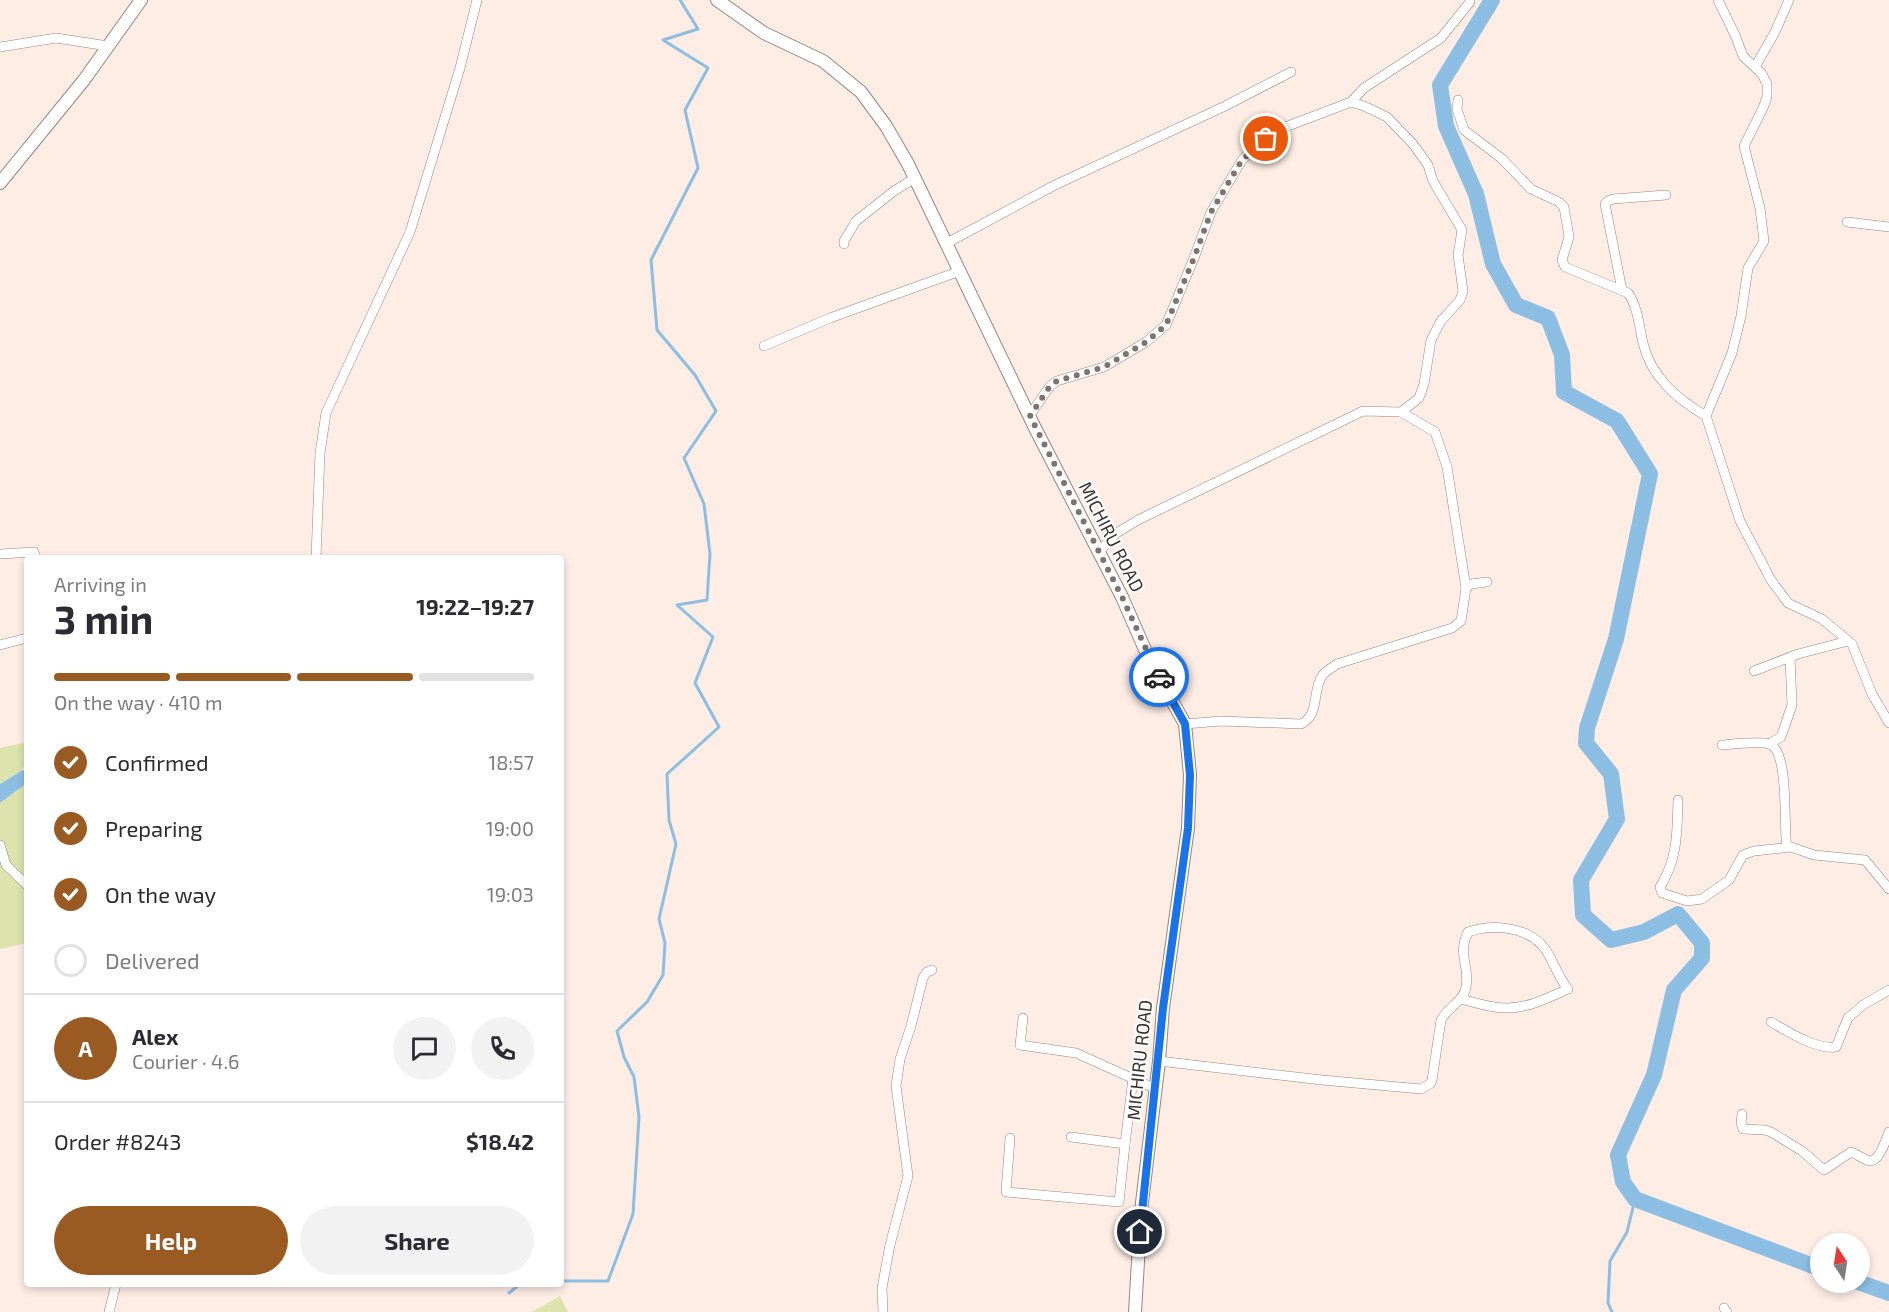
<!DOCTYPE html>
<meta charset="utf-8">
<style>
body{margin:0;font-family:"Exo 2",sans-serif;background:#f2f2f3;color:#2b2b33;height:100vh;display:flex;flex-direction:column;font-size:22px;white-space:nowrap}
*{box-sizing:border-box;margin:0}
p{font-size:20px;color:#7c7c81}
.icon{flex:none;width:33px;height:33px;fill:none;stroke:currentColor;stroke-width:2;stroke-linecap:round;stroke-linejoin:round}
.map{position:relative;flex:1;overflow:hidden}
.details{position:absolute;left:24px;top:555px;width:540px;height:732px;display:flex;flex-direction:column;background:#fff;border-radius:6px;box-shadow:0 3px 9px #0003}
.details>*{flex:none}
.needle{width:39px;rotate:348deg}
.tools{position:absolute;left:1810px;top:1233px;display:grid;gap:12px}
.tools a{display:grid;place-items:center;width:60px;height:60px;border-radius:50%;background:#fff;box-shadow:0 3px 9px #0003;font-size:30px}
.pin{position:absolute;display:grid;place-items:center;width:51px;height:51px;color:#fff;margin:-26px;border:3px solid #fff;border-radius:50%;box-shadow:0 2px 6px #0007}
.courier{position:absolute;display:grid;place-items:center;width:60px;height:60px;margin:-30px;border:4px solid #1a73e8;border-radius:50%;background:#fff;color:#222;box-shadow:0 2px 8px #0007}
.summary em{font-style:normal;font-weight:700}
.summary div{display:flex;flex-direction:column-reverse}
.summary{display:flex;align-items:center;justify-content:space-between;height:102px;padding:0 30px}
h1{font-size:39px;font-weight:700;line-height:45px}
.bar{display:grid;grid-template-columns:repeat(4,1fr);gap:9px 6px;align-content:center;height:72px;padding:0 30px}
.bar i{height:8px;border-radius:4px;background:#e1e1e2}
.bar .on{background:#9a5b22}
.bar p{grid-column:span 4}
.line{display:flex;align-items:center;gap:15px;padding:0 30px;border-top:2px solid #e1e1e2}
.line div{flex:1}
.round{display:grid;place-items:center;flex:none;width:63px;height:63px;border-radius:32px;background:#f2f2f3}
ol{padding:0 30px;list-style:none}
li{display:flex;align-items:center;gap:18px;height:66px}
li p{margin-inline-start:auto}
li .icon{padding:6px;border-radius:50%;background:#9a5b22;color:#fff;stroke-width:4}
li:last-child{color:#7c7c81}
li i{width:33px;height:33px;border:3px solid #e1e1e2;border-radius:50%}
.cta{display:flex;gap:12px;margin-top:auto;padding:12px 30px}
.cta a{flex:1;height:69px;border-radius:36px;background:#9a5b22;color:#fff;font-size:24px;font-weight:700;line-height:69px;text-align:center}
.cta a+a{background:#f2f2f3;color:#2b2b33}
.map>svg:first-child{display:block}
</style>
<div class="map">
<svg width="1889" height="1312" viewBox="0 0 1889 1312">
<rect width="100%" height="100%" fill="#fdede5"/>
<g fill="#dde3ad">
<path d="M 27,742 C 27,772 25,769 0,784 L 0,748 Z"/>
<path d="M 27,783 L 27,883 L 7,864 L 0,840 L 0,803 Z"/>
<path d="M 0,862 L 27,889 L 27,943 L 0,949 Z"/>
<path d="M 560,1296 L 568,1312 L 532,1312 Z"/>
</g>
<path fill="#8cbee3" d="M 23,770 L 27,770 L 27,783 L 0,803 L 0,784 Z"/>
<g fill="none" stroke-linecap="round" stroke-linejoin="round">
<g stroke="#8cbee3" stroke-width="3">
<path d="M 561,1281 L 608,1281 L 633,1214 L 639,1117 L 634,1077 L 624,1057 L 617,1031 L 647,1002 L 663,975 L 665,943 L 659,919 L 676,844 L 669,820 L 667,774 L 719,727 L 695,683 L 713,637 L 677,605 L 707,600 L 710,554 L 704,504 L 684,458 L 716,411 L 695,375 L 657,330 L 651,260 L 698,168 L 685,110 L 708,68 L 663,40 L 698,29 L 680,0"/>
<path d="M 509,1293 L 520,1284"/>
<path d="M 1612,1312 L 1608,1303 L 1610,1261 L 1627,1232 L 1635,1199"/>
</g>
<g stroke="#8cbee3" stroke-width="16">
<path d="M 1492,0 L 1440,85 L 1446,126 L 1476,194 L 1493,264 L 1516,305 L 1548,318 L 1562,355 L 1564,392 L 1617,421 L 1650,474 L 1616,639 L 1587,728 L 1586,743 L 1611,774 L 1617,819 L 1581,880 L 1583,915 L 1611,940 L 1644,932 L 1678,914 L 1702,943 L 1702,958 L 1674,990 L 1654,1075 L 1618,1155 L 1623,1182 L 1635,1199 L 1821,1269"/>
<path d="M 1858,1282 L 1889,1293"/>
</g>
<g stroke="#98867d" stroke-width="10">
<g id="minor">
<path d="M 1718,0 L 1735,35 L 1743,56 L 1762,74 L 1767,84 L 1767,97 L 1763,108 L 1744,146 L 1760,208 L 1764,241 L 1748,268 L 1741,316 L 1732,353 L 1706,416 L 1740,521 L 1771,580 L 1788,603 L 1822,619 L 1852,644 L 1872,694 L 1889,723"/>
<path d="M 0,47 L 56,38 L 108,46"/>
<path d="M 1755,67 L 1775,32 L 1789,0"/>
<path d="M 1458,100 L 1457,109 L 1464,130 L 1501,158 L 1531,189 L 1559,202 L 1564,207 L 1569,237 L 1562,260 L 1565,267 L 1628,293 C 1638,307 1639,326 1643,343 C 1651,377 1677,399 1706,416"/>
<path d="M 1847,222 L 1889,227"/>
<path d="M 947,243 L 1055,185 L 1223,107 L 1291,72"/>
<path d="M 844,244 L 844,241 L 856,221 L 894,191 L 915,178"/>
<path d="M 1622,290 L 1605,204 L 1608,201 L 1613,199 L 1666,195"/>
<path d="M 764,346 L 830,318 L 960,271"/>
<path d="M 1030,415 L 1050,386 L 1057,381 L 1104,367 L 1146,342 L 1166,325 L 1194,258 L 1211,212 L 1242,160 L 1253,149 L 1280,129 L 1351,102 L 1364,88 L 1441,38 L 1470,2"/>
<path d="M 1099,552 L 1115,534 L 1138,520 L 1363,411 L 1401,412 L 1419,398 L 1424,384 L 1431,340 L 1441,321 L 1460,300 L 1463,291 L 1458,255 L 1462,230 L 1433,181 L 1428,165 L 1413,144 L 1387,117 L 1364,106 L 1351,102"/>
<path d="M 0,554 L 34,552 L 36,558"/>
<path d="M 316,558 L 320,453 L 326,413 L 410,232 L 460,68 L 477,0"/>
<path d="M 1466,588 L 1471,584 L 1487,582"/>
<path d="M 0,645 L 27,638"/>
<path d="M 1754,671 L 1798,654 L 1848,641"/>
<path d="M 1185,724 L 1221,721 L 1301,724 C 1320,715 1312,691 1322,676 C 1325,671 1332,668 1337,664 L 1452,628 L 1461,621 L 1466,588 L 1447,467 L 1435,432 L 1401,412"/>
<path d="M 1769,744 L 1781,737 L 1792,705 L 1790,657"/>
<path d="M 1722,745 C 1733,744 1760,741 1769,744 C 1790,750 1783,828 1787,847"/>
<path d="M 1678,800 C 1677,833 1678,858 1660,887 L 1662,893 L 1687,901 L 1702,899 L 1729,880 L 1743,855 L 1754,851 L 1791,847 L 1814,855 L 1865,860 L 1889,889"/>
<path d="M 0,845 L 6,865 L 27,885"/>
<path d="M 1023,1018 L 1020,1045 L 1076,1053 L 1156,1089"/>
<path d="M 1771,1022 C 1787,1031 1816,1050 1836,1047 L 1848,1018 L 1863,1005 L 1889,990"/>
<path d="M 1159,1061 L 1322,1080 L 1421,1089 L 1430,1084 L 1432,1080 L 1441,1020 C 1447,1008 1464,1001 1466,987 C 1470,966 1457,955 1468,932 C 1491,924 1524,926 1542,945 C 1553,958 1557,976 1568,989 C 1550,997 1528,1008 1508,1008 C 1493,1009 1475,1002 1460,999"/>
<path d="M 1742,1114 L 1741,1123 L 1743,1129 L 1765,1130 L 1771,1132 L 1802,1151 L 1824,1170 L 1851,1152 C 1857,1154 1864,1160 1870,1161 C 1880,1161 1886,1139 1889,1132"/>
<path d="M 1010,1138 L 1006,1192 L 1119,1202 L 1125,1144 L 1071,1137"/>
<path d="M 1125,1144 L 1133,1078"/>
<path d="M 1724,1308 L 1727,1312"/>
<path d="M 109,1312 L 116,1284"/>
<path d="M 883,1312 L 882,1288 L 890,1245 L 908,1176 L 896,1086 L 900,1059 L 911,1026 L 923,978 L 927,972 L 932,970"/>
</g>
</g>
<g stroke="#98867d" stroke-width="14">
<g id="tertiary">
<path d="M 717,0 L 764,33 L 823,61 L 861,92 L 886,126 L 908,164 L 1035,428 L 1122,597 L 1150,661 L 1185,724 L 1190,775 L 1188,828 L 1163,1008 L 1159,1061 L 1141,1211 L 1135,1312"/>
<path d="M 0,183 L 84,80 L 141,0"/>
</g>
</g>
<use href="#minor" stroke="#fff" stroke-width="9"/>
<use href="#tertiary" stroke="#fff" stroke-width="12"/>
</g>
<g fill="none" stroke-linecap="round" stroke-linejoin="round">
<path stroke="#7e736f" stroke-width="6" stroke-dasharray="0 10.8" d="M 1159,677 L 1122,597 L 1030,416 L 1050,386 L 1057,381 L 1104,367 L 1146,342 L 1166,325 L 1194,258 L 1211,212 L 1242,160 L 1266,139"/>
<path stroke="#1a73e8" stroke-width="8" d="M 1140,1232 L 1163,1008 L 1188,828 L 1190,775 L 1185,724 L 1159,677"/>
</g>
<g text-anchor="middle" stroke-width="4.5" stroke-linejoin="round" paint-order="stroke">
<g font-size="18" fill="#3a322f" stroke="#fff">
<text transform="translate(1111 537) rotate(63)" y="6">MICHIRU ROAD</text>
<text transform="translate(1140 1060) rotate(-84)" y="6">MICHIRU ROAD</text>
</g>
</g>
</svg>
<div class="tools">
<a><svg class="needle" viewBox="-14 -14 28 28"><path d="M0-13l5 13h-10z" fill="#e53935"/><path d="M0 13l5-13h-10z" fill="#7c7c81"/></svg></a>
</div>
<div class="pin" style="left:1266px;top:139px;background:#ea580c"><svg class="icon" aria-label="bag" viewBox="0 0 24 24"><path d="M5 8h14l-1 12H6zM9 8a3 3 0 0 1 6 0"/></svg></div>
<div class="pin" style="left:1140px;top:1232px;background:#1f2937"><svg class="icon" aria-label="home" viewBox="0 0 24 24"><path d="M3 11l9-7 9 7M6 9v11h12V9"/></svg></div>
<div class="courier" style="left:1159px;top:677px"><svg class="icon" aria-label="car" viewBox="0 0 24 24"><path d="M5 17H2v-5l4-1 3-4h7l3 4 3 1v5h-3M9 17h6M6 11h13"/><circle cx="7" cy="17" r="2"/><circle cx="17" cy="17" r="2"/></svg></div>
<section class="details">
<div class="summary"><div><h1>3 min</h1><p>Arriving in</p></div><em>19:22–19:27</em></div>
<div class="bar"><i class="on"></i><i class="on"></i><i class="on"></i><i></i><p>On the way · 410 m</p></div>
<ol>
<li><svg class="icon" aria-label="check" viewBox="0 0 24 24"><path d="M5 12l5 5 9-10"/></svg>Confirmed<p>18:57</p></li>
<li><svg class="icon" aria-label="check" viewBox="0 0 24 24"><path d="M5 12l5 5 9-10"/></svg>Preparing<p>19:00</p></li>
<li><svg class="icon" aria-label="check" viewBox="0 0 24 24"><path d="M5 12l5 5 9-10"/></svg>On the way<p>19:03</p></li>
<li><i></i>Delivered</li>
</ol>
<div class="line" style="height:108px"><b class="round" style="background:#9a5b22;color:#fff">A</b><div><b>Alex</b><p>Courier · 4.6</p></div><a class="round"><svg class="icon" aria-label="chat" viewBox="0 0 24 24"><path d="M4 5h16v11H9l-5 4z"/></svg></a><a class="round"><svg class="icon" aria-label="phone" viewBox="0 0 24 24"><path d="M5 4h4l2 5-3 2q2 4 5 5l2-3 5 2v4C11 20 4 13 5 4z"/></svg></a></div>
<div class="line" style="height:78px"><div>Order #8243</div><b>$18.42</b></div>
<div class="cta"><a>Help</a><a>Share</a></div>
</section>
</div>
